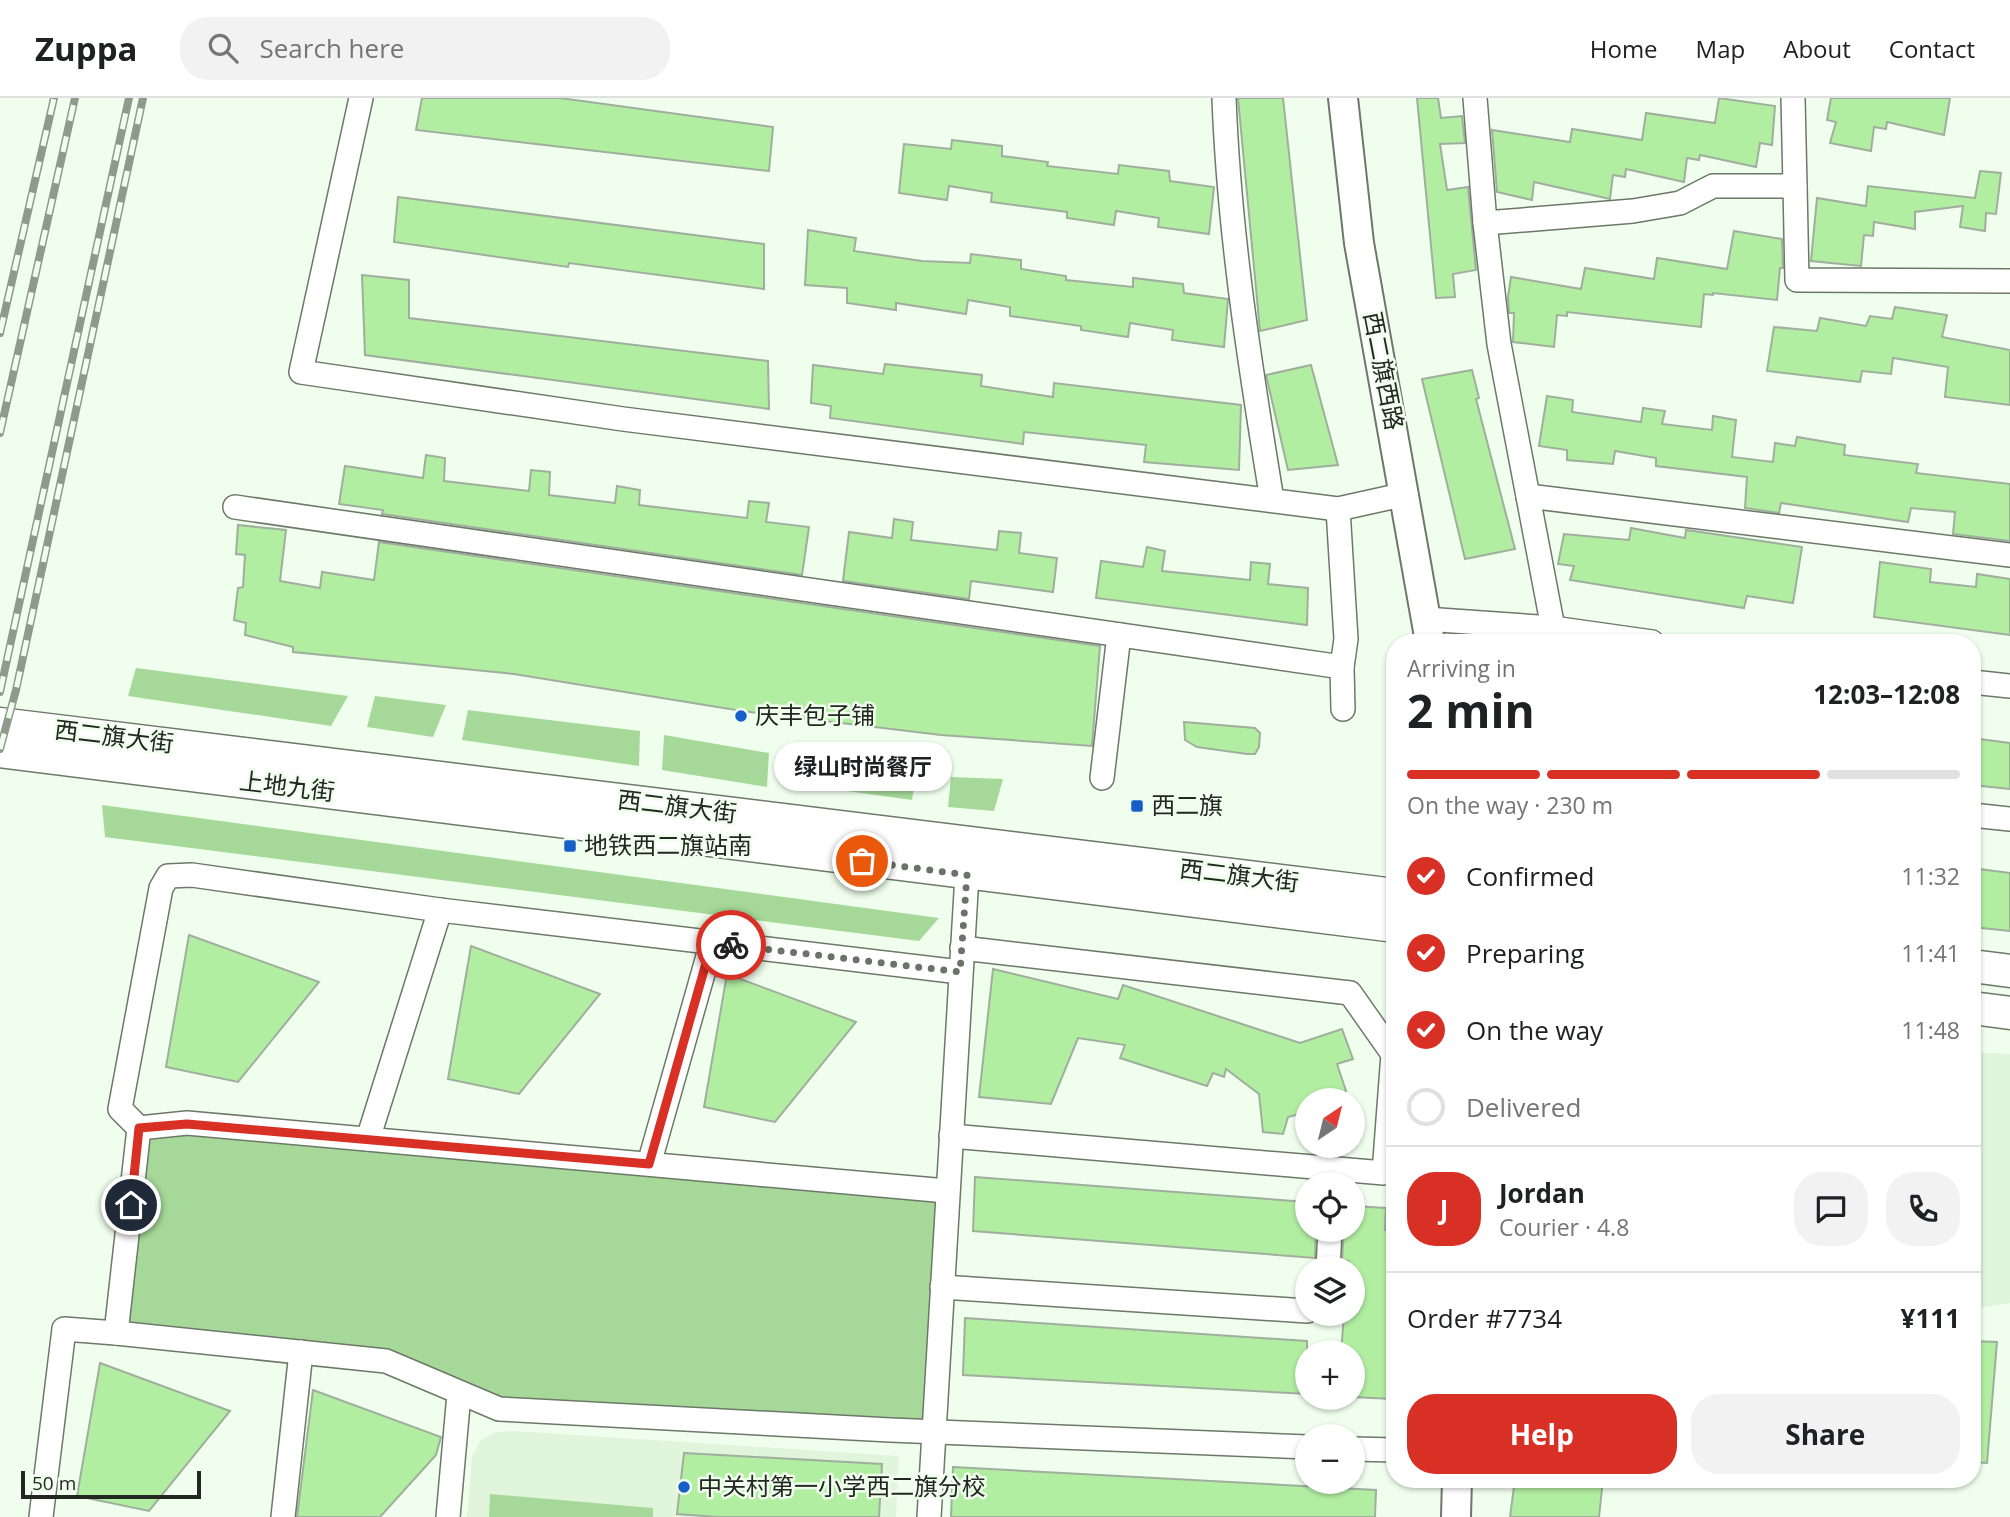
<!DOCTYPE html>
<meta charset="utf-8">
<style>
body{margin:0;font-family:"Open Sans","Noto Sans SC",sans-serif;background:#f2f2f2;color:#202124;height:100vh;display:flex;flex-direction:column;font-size:26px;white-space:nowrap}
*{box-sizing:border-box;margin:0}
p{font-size:23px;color:#757577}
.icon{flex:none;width:38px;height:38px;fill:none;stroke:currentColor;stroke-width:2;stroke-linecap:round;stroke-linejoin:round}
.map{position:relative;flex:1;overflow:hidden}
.sheet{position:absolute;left:1386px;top:536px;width:595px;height:854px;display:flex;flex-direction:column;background:#fff;border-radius:28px;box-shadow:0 2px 5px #0004}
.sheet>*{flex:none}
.needle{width:46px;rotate:35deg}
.buttons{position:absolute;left:1295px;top:990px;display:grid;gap:14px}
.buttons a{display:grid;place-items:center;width:70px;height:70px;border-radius:50%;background:#fff;box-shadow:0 2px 5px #0004;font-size:35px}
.scale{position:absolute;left:21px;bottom:18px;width:180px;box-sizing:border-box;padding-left:7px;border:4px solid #222721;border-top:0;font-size:19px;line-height:24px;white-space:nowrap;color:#222721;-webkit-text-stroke:5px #f0ffed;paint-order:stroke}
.pin{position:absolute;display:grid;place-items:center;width:60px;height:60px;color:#fff;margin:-30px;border:4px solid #fff;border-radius:50%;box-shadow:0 2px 7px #0007}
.courier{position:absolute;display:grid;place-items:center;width:70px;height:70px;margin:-35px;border:5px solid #d93025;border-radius:50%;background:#fff;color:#222;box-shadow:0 2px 9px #0007}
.bubble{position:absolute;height:49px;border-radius:24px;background:#fff;box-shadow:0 2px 5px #0004;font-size:23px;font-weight:700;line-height:49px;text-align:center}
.overview em{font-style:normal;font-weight:700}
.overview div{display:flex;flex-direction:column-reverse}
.overview{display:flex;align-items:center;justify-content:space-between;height:119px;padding:0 21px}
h1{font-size:46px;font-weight:700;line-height:52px}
.bar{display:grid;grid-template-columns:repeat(4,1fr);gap:10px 7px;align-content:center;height:84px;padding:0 21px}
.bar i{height:9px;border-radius:5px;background:#e0e0e0}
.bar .on{background:#d93025}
.bar p{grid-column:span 4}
.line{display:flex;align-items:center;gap:18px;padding:0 21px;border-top:2px solid #e0e0e0}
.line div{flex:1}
.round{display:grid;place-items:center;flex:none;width:74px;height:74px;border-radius:28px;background:#f2f2f2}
ol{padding:0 21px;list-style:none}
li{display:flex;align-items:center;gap:21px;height:77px}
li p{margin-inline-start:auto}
li .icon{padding:7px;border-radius:50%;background:#d93025;color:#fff;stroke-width:4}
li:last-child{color:#757577}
li i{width:38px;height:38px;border:4px solid #e0e0e0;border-radius:50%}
.button{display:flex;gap:14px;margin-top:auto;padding:14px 21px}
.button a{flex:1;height:80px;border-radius:28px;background:#d93025;color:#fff;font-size:28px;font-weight:700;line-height:80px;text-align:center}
.button a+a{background:#f2f2f2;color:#202124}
header{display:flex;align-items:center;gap:42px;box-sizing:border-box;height:98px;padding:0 35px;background:#fff;border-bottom:2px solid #e0e0e0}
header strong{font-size:33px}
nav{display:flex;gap:38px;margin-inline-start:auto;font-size:24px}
.search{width:490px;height:63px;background:#f2f2f2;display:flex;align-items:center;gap:18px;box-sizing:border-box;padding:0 24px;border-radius:28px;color:#757577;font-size:26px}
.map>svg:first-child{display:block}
</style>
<header>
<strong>Zuppa</strong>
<div class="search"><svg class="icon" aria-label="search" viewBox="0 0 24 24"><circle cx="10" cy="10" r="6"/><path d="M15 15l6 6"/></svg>Search here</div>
<nav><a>Home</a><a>Map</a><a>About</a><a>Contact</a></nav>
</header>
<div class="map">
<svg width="2010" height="1419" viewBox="0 0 2010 1419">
<rect width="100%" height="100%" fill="#f0ffed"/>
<g fill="#e1f4dc">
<path d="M 1972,954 L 2010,956 L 2010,1205 L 1972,1211 Z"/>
<path d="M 514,1333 L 899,1358 L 896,1419 L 467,1419 L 472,1358 L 481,1342 L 496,1334 Z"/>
</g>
<g fill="#a6d999">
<path d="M 136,570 L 348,598 L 331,628 L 128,598 Z"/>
<path d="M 375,598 L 446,607 L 433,639 L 367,629 Z"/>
<path d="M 468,612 L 640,633 L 639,668 L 462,642 Z"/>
<path d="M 664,637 L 769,655 L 767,689 L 662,672 Z"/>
<path d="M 799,653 L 918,668 L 912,702 L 796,686 Z"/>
<path d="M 951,679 L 1003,681 L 994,713 L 948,709 Z"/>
<path d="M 102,707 L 939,820 L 919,843 L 105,739 Z"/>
<path d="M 139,1030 L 947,1093 L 935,1334 L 499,1311 L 386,1263 L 116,1235 Z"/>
<path d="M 490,1396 L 653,1410 L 653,1419 L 489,1419 Z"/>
</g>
<g fill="#b2eea2" stroke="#a0ae9d" stroke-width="2">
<path d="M 422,0 L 560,0 L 773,29 L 769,73 L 416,32 Z"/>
<path d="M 1238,0 L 1283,0 L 1307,222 L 1260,233 Z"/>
<path d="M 1417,0 L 1438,0 L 1441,20 L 1462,18 L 1465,45 L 1440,46 L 1447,92 L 1468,89 L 1476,172 L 1453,176 L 1455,199 L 1436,200 Z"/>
<path d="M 1719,0 L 1775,8 L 1772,47 L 1760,45 L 1756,69 L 1700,57 L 1699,62 L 1687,60 L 1684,84 L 1626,71 L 1625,79 L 1613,77 L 1610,101 L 1534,84 L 1532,102 L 1497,94 L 1492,32 L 1570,44 L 1572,31 L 1642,42 L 1646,15 L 1715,25 Z"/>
<path d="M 1831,0 L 1950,0 L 1944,37 L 1887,24 L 1886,31 L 1874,29 L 1871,53 L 1830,45 L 1836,24 L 1827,22 Z"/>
<path d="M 952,42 L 1002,48 L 1002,58 L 1048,64 L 1047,68 L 1118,76 L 1119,67 L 1169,73 L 1170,83 L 1214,89 L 1209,136 L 1158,129 L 1159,120 L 1116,113 L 1114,127 L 1067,120 L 1067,114 L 991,104 L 992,95 L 949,88 L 947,102 L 899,95 L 904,46 L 951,51 Z"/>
<path d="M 1980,73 L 2001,75 L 1996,116 L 1986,115 L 1985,133 L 1960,129 L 1963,108 L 1915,114 L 1915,131 L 1874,124 L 1873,138 L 1864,137 L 1861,168 L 1811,163 L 1817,100 L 1866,108 L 1868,88 L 1975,100 Z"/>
<path d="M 398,99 L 764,146 L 764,191 L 569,165 L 568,169 L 394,144 Z"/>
<path d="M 808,132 L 856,140 L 854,153 L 922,163 L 970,165 L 971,156 L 1021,162 L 1021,171 L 1066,178 L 1066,182 L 1133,189 L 1133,180 L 1183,186 L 1184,195 L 1228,201 L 1224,249 L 1172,242 L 1173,232 L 1130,225 L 1128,239 L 1081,232 L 1081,228 L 1010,218 L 1010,209 L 968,202 L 966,216 L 896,205 L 896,212 L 847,205 L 847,190 L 805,187 Z"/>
<path d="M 1734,133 L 1782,141 L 1783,170 L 1780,170 L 1777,202 L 1713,195 L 1713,197 L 1704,196 L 1701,229 L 1567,214 L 1567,218 L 1557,217 L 1554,249 L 1513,244 L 1514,215 L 1509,215 L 1508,199 L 1511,179 L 1581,191 L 1585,170 L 1654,181 L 1657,160 L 1727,171 Z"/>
<path d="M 362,177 L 409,182 L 409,220 L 768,263 L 769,311 L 365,257 Z"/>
<path d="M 1895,209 L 1947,217 L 1942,239 L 2010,252 L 2010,307 L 1945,299 L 1948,269 L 1893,260 L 1891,276 L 1862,273 L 1860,284 L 1767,273 L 1774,229 L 1817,233 L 1820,220 L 1866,228 L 1870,218 L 1892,221 Z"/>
<path d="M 885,266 L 982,277 L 981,288 L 1053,299 L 1054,285 L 1241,307 L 1239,372 L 1144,364 L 1146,347 L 1024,334 L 1023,346 L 830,320 L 831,308 L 811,305 L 813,267 L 883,276 Z"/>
<path d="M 1311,267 L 1338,367 L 1288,372 L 1266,277 Z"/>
<path d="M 1472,272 L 1479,300 L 1476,301 L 1515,451 L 1465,461 L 1422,281 Z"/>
<path d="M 1547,298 L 1573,302 L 1572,314 L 1641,324 L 1643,310 L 1665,313 L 1662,326 L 1712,332 L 1713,318 L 1736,322 L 1732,359 L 1773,364 L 1775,345 L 1795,348 L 1797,339 L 1845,347 L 1844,357 L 1918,366 L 1916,375 L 2010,386 L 2010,443 L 1953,436 L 1955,414 L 1911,410 L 1908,424 L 1781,405 L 1779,415 L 1745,410 L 1747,379 L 1656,368 L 1656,360 L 1615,353 L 1613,366 L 1567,362 L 1567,352 L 1539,348 Z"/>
<path d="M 426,357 L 445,360 L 444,383 L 529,393 L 531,372 L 550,374 L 549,397 L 615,405 L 617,388 L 640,392 L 639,407 L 747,420 L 749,403 L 769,405 L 766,424 L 809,429 L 802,477 L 382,416 L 383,412 L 339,406 L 345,368 L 423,380 Z"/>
<path d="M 894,421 L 913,424 L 911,442 L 997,452 L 999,433 L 1021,435 L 1019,455 L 1057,460 L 1053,494 L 971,483 L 969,501 L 843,483 L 849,434 L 892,440 Z"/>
<path d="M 238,427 L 286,432 L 280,483 L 320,490 L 322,474 L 374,482 L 379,444 L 1100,548 L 1092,648 L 941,637 L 742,613 L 514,576 L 293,554 L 293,549 L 245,537 L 246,525 L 234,522 L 238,490 L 243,489 L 245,457 L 236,456 Z"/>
<path d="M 1631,430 L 1685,440 L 1686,432 L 1802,449 L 1793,505 L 1747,498 L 1744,510 L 1570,482 L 1574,468 L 1558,466 L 1564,436 L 1629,442 Z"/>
<path d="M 1147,449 L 1165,453 L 1162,473 L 1250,482 L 1251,464 L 1270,466 L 1268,486 L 1308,490 L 1307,527 L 1096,500 L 1101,463 L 1143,469 Z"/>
<path d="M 1880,464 L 1931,471 L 1930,484 L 1976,489 L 1977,476 L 2010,481 L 2010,537 L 1874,519 Z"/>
<path d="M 1184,624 L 1255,630 L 1260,635 L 1259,649 L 1255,656 L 1247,656 L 1197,649 L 1185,642 Z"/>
<path d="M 1972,640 L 2010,645 L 2010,691 L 1972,687 Z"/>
<path d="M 1972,770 L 2010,775 L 2010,833 L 1972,829 Z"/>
<path d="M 189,837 L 319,884 L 238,984 L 166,969 Z"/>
<path d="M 471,848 L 600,896 L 519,996 L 448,981 Z"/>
<path d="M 993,871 L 1118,901 L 1123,887 L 1300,945 L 1342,931 L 1353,961 L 1337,966 L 1346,993 L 1333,998 L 1335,1003 L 1307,1003 L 1307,1014 L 1288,1019 L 1283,1036 L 1263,1034 L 1259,996 L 1226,971 L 1224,979 L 1213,975 L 1207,988 L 1120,960 L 1125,947 L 1078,940 L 1051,1006 L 979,999 Z"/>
<path d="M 727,876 L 856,924 L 775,1024 L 704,1009 Z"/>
<path d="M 975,1079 L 1307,1104 L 1307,1132 L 1316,1132 L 1315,1160 L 973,1133 Z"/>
<path d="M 1353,1108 L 1386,1110 L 1385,1132 L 1395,1133 L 1395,1274 L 1391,1301 L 1353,1299 L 1353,1255 L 1341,1255 L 1344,1216 L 1353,1216 L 1353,1171 L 1348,1171 L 1349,1163 L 1342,1162 L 1344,1132 L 1353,1132 Z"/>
<path d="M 965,1220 L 1307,1243 L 1307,1296 L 963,1277 Z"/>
<path d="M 1972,1243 L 1997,1244 L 1987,1365 L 1972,1364 Z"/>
<path d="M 100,1265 L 230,1313 L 149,1413 L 77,1398 Z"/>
<path d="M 313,1292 L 441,1339 L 436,1357 L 380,1419 L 297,1419 Z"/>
<path d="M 684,1355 L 882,1366 L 879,1419 L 717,1419 L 677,1416 Z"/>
<path d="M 953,1369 L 1376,1392 L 1375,1419 L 951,1419 Z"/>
<path d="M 1515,1381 L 1603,1381 L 1599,1419 L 1510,1419 Z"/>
</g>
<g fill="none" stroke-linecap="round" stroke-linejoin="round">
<g stroke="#6c7868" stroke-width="26">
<g id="minor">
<path d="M 361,0 L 301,274 L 623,321 L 1338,411 L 1406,396"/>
<path d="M 1224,0 C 1229,135 1250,268 1272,402"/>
<path d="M 1475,0 L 1485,125 L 1499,246 L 1553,530"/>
<path d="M 1793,0 L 1795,88"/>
<path d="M 1485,125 L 1633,113 L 1680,105 L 1713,88 L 1795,88 L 1797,182 L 2010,183"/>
<path d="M 1528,398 L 2010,457"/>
<path d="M 235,409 L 1342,569"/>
<path d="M 1338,411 L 1346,541 L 1342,569 L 1343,611"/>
<path d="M 1425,521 L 1553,530 L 1652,544"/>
<path d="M 1972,584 L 2010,588"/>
<path d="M 1102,680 L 1119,537"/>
<path d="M 1972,717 L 2010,721"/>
<path d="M 139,1030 L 120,1011 L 161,790 L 168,778 L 192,777 L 440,812 L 960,874"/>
<path d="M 951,1038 L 1384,1075 L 1393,956 L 1350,895 L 962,850"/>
<path d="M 368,1041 L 440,812"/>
<path d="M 649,1066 L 712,844"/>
<path d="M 947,1093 L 187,1025 L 139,1030 L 116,1235 L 386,1263 L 499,1311 L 890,1332 L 1307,1349"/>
<path d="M 1328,1171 L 1330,1132"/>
<path d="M 942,1189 L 1307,1213"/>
<path d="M 1353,1351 L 1395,1352"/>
<path d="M 41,1419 L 64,1231 L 116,1235"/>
<path d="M 283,1419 L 301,1254"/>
<path d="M 448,1419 L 459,1296"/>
<path d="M 929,1419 L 967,777"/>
</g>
</g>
<g stroke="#6c7868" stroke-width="32">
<g id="tertiary">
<path d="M 1343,0 L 1359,145 L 1430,544"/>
<path d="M 1456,1419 L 1457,1381"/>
</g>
</g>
<g stroke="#6c7868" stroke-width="35">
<g id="secondary">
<path d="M 0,626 L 1395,797"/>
<path d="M 0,653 L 1395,828"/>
<path d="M 1972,868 L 2010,873"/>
<path d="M 1972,910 L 2010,915"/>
</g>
</g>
<use href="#minor" stroke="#fff" stroke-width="23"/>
<use href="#tertiary" stroke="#fff" stroke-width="28"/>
<use href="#secondary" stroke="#fff" stroke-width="32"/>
<g stroke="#8f9a8d" stroke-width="8">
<g id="rail">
<path d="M 0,235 L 54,0"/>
<path d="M 0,335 L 75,0"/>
<path d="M 0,594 L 129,0"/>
<path d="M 0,651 L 16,592 L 143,0"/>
</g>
</g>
<use href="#rail" stroke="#f0ffed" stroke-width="5" stroke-dasharray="16" stroke-linecap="butt"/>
</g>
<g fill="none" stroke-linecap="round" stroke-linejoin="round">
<path stroke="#6a7368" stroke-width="7" stroke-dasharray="0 12.6" d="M 731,847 L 960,874 L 967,777 L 862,763"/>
<path stroke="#d93025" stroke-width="9" d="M 131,1107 L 139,1030 L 187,1026 L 649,1066 L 712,844 L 731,847"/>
</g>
<g fill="#175ec8" stroke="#f0ffed" stroke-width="2.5">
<circle cx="741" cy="618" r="7"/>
<rect x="1130" y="701" width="14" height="14" rx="3.5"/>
<rect x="563" y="741" width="14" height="14" rx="3.5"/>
<circle cx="684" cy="1389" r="7"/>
</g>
<g text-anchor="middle" stroke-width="5" stroke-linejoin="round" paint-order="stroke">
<g font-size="24" fill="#222721" stroke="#f0ffed">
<text transform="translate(1383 273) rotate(79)" y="8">西二旗西路</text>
<text transform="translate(114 639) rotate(7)" y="8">西二旗大街</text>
<text transform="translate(287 689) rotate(7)" y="8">上地九街</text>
<text transform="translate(677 709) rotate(7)" y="8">西二旗大街</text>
<text transform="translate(1239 778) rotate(7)" y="8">西二旗大街</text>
</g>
<g font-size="24" fill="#222721" stroke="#f0ffed" text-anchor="start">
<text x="755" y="626">庆丰包子铺</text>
<text x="1151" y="716">西二旗</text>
<text x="584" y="756">地铁西二旗站南</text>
<text x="698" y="1397">中关村第一小学西二旗分校</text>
</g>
</g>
</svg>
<div class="buttons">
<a><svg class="needle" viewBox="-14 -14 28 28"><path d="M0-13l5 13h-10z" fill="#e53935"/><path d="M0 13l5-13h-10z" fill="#757577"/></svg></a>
<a><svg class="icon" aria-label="locate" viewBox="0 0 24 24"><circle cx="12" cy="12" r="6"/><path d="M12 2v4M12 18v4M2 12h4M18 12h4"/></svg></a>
<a><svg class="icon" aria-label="layers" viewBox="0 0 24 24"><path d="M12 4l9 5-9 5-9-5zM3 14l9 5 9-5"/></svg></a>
<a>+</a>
<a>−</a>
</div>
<div class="scale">50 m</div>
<div class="pin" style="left:862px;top:763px;background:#ea580c"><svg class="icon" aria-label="bag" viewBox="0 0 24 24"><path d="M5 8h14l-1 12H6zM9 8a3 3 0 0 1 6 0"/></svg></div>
<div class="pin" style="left:131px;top:1107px;background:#1f2937"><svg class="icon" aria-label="home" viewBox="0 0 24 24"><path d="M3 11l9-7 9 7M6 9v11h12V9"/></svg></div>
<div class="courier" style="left:731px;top:847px"><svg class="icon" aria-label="bike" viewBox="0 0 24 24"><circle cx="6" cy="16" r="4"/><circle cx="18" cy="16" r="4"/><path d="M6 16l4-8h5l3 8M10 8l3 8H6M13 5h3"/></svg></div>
<div class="bubble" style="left:774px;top:644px;width:178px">绿山时尚餐厅</div>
<section class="sheet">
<div class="overview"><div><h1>2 min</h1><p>Arriving in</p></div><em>12:03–12:08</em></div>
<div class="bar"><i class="on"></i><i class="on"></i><i class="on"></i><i></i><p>On the way · 230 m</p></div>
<ol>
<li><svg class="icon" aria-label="check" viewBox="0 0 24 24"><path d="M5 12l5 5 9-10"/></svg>Confirmed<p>11:32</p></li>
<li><svg class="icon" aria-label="check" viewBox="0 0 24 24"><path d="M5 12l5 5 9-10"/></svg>Preparing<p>11:41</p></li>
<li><svg class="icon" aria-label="check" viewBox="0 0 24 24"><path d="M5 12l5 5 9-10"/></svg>On the way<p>11:48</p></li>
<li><i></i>Delivered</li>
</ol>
<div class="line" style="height:126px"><b class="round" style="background:#d93025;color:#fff">J</b><div><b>Jordan</b><p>Courier · 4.8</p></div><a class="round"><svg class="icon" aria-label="chat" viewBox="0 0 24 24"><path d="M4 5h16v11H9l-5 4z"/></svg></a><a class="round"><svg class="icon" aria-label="phone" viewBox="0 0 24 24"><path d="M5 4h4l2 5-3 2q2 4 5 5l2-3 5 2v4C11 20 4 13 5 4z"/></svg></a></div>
<div class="line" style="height:91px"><div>Order #7734</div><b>¥111</b></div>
<div class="button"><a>Help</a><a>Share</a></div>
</section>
</div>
